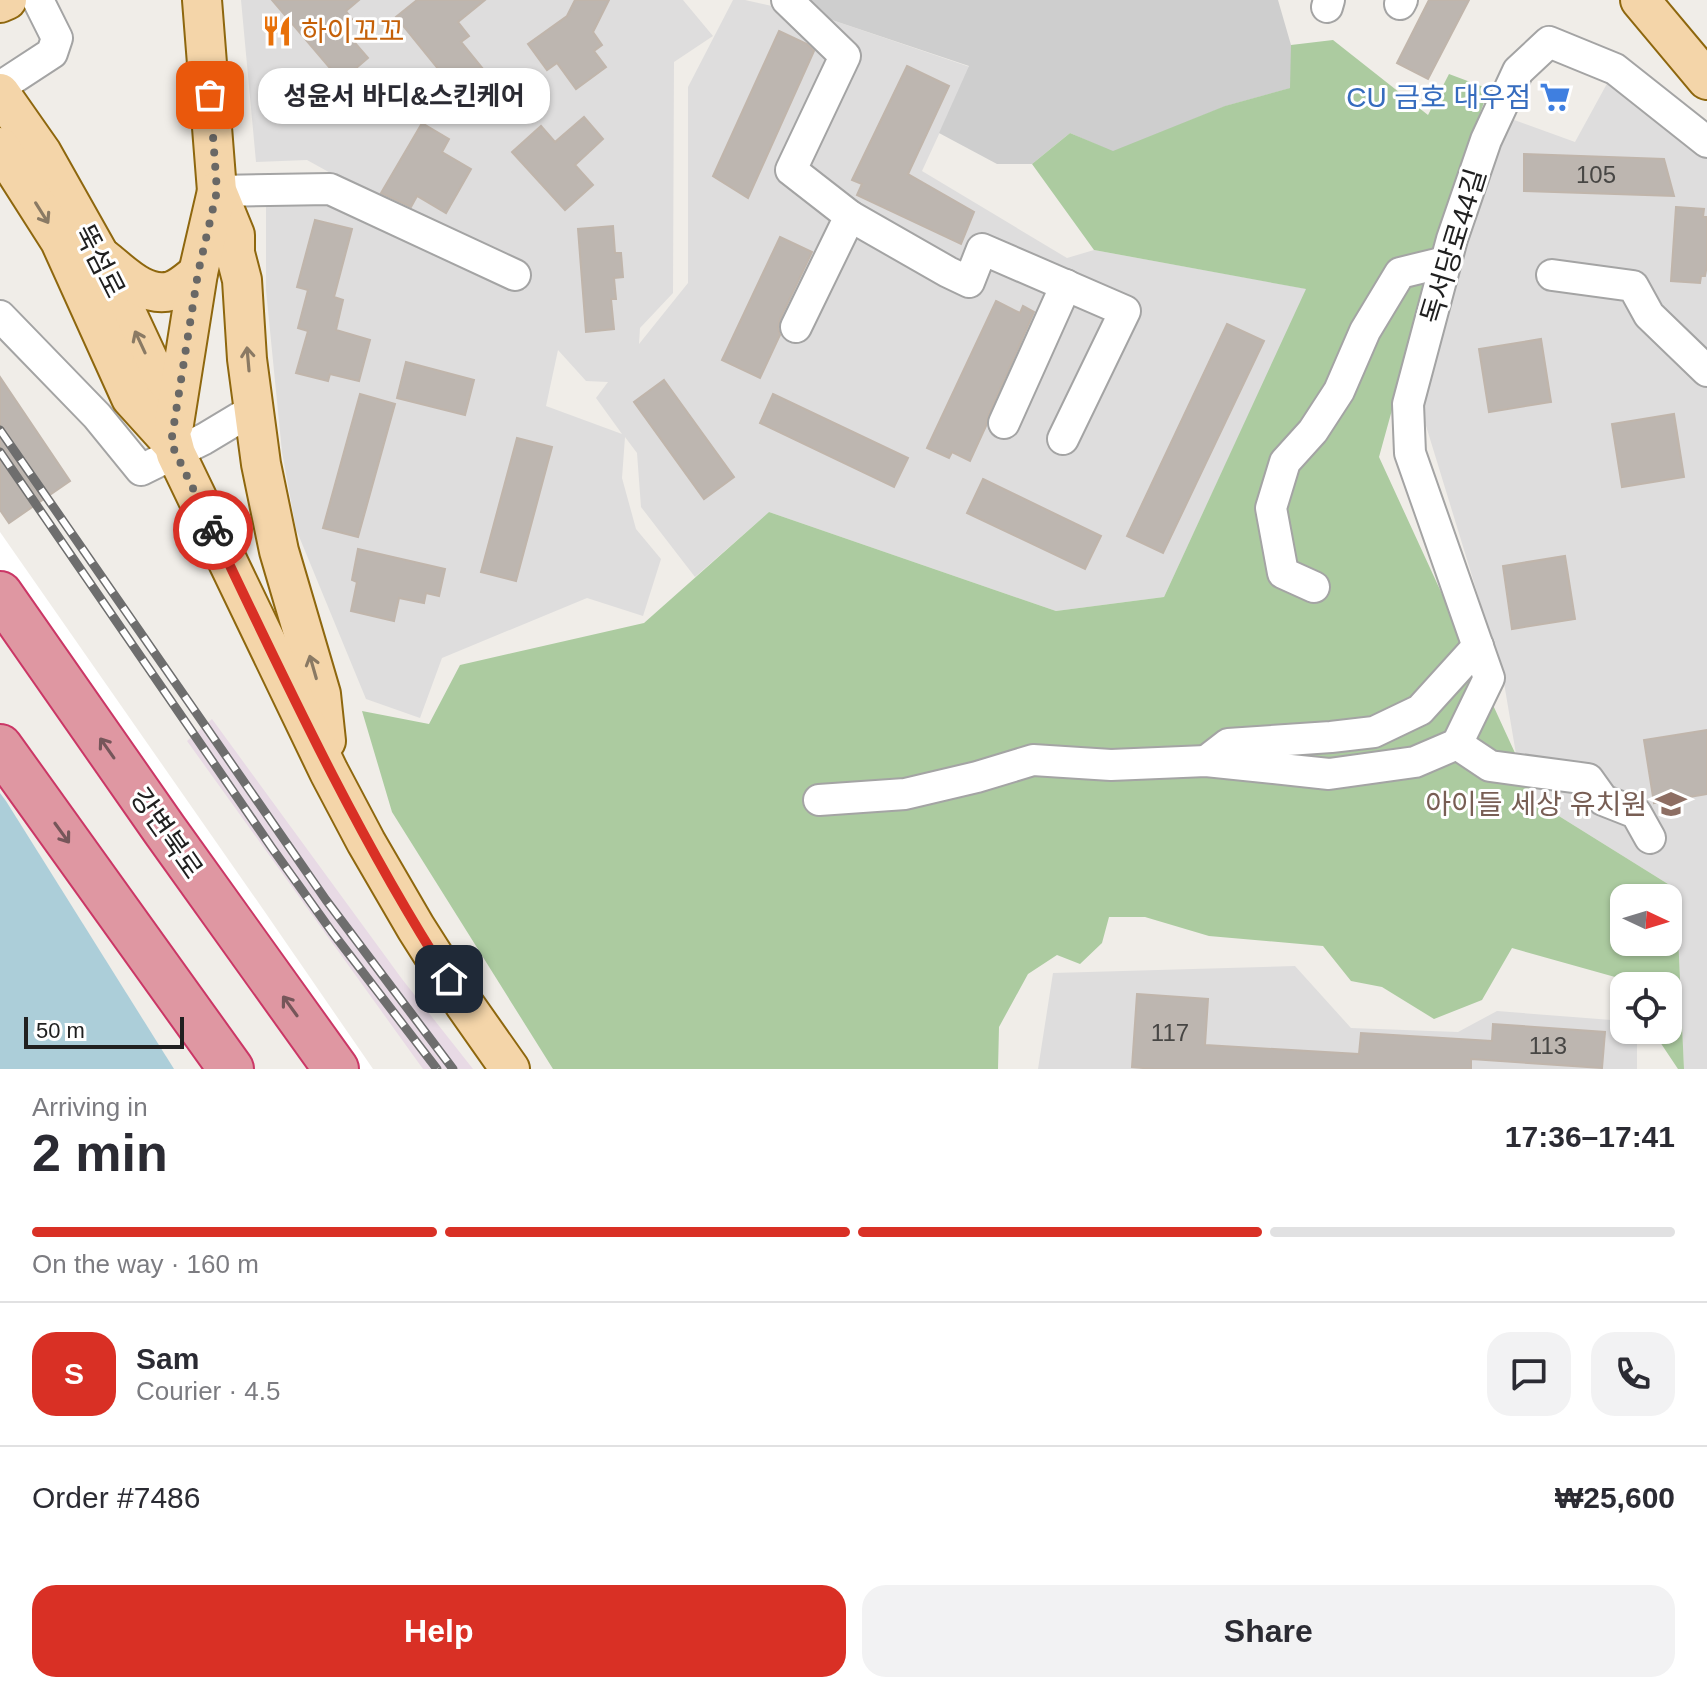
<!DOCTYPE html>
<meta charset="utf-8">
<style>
body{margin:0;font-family:Helvetica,"Noto Sans KR",sans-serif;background:#f2f2f3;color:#2b2b33;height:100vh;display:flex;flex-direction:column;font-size:30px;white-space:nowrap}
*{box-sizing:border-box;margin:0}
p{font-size:26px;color:#7c7c81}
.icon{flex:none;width:44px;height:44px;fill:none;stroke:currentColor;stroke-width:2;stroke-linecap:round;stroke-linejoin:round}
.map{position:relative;height:1069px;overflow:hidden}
.sheet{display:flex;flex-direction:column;background:#fff;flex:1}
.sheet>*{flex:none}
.needle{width:52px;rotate:94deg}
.tools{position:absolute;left:1610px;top:884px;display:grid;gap:16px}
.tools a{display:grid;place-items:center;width:72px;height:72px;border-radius:16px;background:#fff;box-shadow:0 2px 6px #0004;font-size:40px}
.scale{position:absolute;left:24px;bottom:20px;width:160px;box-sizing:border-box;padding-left:8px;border:4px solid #202020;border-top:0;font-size:22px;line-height:28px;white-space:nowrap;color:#202020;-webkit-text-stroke:6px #fff;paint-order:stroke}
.pin{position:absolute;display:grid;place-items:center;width:68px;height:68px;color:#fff;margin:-34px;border-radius:16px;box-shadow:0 4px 12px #0006}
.courier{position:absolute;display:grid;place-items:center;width:80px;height:80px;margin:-40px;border:6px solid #d93025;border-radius:50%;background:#fff;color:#222;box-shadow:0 2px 10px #0007}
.bubble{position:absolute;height:56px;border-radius:24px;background:#fff;box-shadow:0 2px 6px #0004;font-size:26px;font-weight:700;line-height:56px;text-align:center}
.headline em{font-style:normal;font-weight:700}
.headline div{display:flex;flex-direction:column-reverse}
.headline{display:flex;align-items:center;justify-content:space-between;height:136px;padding:0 32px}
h1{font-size:52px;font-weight:700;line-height:60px}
.bar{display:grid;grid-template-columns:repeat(4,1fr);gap:12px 8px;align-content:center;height:96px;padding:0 32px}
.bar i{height:10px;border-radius:6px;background:#e1e1e2}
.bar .on{background:#d93025}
.bar p{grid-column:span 4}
.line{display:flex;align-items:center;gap:20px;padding:0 32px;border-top:2px solid #e1e1e2}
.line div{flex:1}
.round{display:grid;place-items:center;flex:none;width:84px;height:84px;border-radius:24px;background:#f2f2f3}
.action{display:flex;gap:16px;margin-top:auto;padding:16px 32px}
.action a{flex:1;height:92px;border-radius:24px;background:#d93025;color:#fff;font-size:32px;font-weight:700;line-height:92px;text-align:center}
.action a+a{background:#f2f2f3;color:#2b2b33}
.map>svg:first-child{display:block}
</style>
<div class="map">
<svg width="1707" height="1069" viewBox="0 0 1707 1069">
<rect width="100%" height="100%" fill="#f0ede8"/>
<g fill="#dedddd" fill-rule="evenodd">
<path d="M 241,0 L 683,0 L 713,36 L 674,62 L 673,293 L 640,328 L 639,344 L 688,283 L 688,87 L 733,0 L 745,0 L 829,19 L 970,67 L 922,171 L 1067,258 L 1094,250 L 1307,289 L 1164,597 L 1056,611 L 769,512 L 695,577 L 641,507 L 637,453 L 625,437 L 622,478 L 636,529 L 661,559 L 643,616 L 587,598 L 442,658 L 420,718 L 366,699 L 296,529 L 282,452 L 266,290 L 266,207 L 297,199 L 333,202 L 525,290 L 515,275 L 307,160 L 256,162 ZM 558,350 L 586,381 L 608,382 L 596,398 L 622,434 L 546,406 Z"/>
<path d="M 1615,69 L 1707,144 L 1707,1069 L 1684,1069 L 1676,889 L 1538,803 L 1516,754 L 1503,677 L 1423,416 L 1429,324 L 1503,116 L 1575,142 Z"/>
<path d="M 1295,966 L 1351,1028 L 1458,1032 L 1497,1011 L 1624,1021 L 1624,1030 L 1637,1030 L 1637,1069 L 1038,1069 L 1053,973 Z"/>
</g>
<path fill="#e8dae5" d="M 212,719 L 402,979 L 473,1069 L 423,1069 L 187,741 Z"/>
<path fill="#cecece" d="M 809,0 L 1278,0 L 1291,45 L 1291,88 L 1226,106 L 1113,152 L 1070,133 L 1032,164 L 997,164 L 939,133 L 969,66 L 829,19 Z"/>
<path fill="#accba0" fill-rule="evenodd" d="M 1333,40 L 1428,115 L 1449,74 L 1489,89 L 1456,178 L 1379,457 L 1538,803 L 1676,889 L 1684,1069 L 1678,1069 L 1652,1030 L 1668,1030 L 1668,986 L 1624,986 L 1624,989 L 1615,977 L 1512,948 L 1482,1000 L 1434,1019 L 1382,987 L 1351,981 L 1323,946 L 1209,936 L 1145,917 L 1109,917 L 1102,943 L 1080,964 L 1057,955 L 1028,974 L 999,1027 L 998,1069 L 553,1069 L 392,812 L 362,711 L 429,724 L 460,665 L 644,623 L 769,512 L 1056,611 L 1164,597 L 1306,289 L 1094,250 L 1032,164 L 1070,133 L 1113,151 L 1225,106 L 1290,88 L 1291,45 ZM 1624,898 L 1668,898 L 1668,942 L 1624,942 Z"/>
<path fill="#acced9" d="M 0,793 L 6,801 L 174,1069 L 0,1069 Z"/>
<path fill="#fff" d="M 0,532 L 267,915 L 373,1069 L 310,1069 L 0,622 Z"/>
<g fill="#bdb6b0" stroke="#c0b5ab" stroke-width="2">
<path d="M 272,0 L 359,0 L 346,11 L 352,19 L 342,28 L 368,58 L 341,81 Z"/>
<path d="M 417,0 L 485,0 L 458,22 L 469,36 L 461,42 L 488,75 L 461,97 L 396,17 Z"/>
<path d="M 575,0 L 609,0 L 593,32 L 602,45 L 594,51 L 606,67 L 576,89 L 557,63 L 547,70 L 528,44 L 567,16 Z"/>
<path d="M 1429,0 L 1469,0 L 1428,79 L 1397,63 Z"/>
<path d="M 779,31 L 807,44 L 814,51 L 748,198 L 713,176 Z"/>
<path d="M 907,66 L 949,86 L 908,174 L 974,212 L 961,244 L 857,195 L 862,184 L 852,180 Z"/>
<path d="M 584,117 L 603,139 L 575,165 L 593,185 L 565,210 L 512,152 L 541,126 L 555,142 Z"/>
<path d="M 422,123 L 449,139 L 442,152 L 471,169 L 446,213 L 417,196 L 411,207 L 381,193 Z"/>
<path d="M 1524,154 L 1664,159 L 1674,196 L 1524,191 Z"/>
<path d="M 1676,207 L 1704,209 L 1703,217 L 1707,217 L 1707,265 L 1705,276 L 1701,276 L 1700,283 L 1671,281 Z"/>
<path d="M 315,220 L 352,229 L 334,297 L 343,300 L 336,330 L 370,340 L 359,381 L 330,374 L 328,381 L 296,373 L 308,331 L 298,328 L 308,290 L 297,287 Z"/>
<path d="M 613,226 L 615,253 L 621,253 L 623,277 L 614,278 L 616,299 L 611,299 L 614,329 L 586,332 L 578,229 Z"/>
<path d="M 780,237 L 812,252 L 780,319 L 778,328 L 780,335 L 760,378 L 722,360 Z"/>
<path d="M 996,301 L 1020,313 L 1023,306 L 1034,312 L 988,416 L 986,426 L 970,461 L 952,452 L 949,458 L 927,448 Z"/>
<path d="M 1227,324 L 1264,341 L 1163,553 L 1127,536 Z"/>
<path d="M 1541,339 L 1551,402 L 1489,412 L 1479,349 Z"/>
<path d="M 406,362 L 474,380 L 465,415 L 397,398 Z"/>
<path d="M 0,377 L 70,481 L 9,523 L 0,510 Z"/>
<path d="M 664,380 L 734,477 L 704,499 L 634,402 Z"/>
<path d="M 360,394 L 395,404 L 358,537 L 323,528 Z"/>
<path d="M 773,394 L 908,458 L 894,487 L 760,423 Z"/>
<path d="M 1674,414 L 1684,477 L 1622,487 L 1612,424 Z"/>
<path d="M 517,438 L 552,447 L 516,581 L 481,572 Z"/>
<path d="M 983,479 L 1101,536 L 1085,569 L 967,513 Z"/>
<path d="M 358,549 L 445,569 L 439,596 L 426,593 L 424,603 L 399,598 L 394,621 L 351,611 L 357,582 L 352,580 Z"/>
<path d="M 1565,556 L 1575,619 L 1512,629 L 1503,566 Z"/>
<path d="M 1707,730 L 1707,794 L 1654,803 L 1644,740 Z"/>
<path d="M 1137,994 L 1208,999 L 1205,1045 L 1359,1054 L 1361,1033 L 1492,1041 L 1493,1024 L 1605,1032 L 1602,1068 L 1471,1059 L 1471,1069 L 1154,1069 L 1132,1067 Z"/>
</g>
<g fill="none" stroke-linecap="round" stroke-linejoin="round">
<g stroke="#a4a4a4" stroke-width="34">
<g id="minor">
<path d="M 787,0 L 845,56 L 791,170 L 850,216 L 796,327"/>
<path d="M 1400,4 L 1402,0"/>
<path d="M 1327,7 L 1329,0"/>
<path d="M 0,87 L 52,53 L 57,38 L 38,0"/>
<path d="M 217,191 L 330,189 L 515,275"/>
<path d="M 850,216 L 948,272 L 969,282 L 982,249 L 1125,311 L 1063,439"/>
<path d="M 1552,275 L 1633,286 L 1649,315 L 1707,371"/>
<path d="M 0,316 L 97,416 L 141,470 L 204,439 L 239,418 L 254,415"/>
<path d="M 1004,423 L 1066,285"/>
<path d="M 1314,587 L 1283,573 L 1271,508 L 1285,462 L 1313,431 L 1339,391 L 1365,331 L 1400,273 L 1445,262"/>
<path d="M 1457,744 L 1490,766 L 1588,779 L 1603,800 L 1636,813 L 1650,838"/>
<path d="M 1206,761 L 1228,744 L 1331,737 L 1374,732 L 1420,710 L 1478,646"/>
<path d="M 819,800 L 905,794 L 977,777 L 1033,760 L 1111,765 L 1206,761 L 1329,774 L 1415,762 L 1457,744 L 1489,678 L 1410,453 L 1408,404 L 1452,239 L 1486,140 L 1518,71 L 1549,42 L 1615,69 L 1707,142"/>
</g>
</g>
<g stroke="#8e670e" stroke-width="42">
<g id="major">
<path d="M 202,0 L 217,191 L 235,235 L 235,253 L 242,280 L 247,359 L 261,464 L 279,551 L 321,694 L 326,741"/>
<path d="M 1640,0 L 1707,80"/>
<path d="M 0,3 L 7,0"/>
<path d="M 0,93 L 42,153 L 100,256 L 155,374 L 176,454 L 329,772 L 366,842 L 416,928 L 465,1005 L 510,1069"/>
<path d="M 0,147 L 60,241 L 131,398 L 170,441"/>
<path d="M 104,259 C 123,274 145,298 171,291 C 181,288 189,280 198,273"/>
<path d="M 174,424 L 198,273 L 217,191"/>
</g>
</g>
<g stroke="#cb3766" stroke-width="48">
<g id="highway">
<path d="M 0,594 L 164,829 L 336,1069"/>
<path d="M 0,747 L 231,1069"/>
</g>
</g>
<use href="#minor" stroke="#fff" stroke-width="30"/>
<use href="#major" stroke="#f4d5a9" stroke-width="38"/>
<use href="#highway" stroke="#df97a2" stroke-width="44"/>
<g stroke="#6e6e6e" stroke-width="9">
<g id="rail">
<path d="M 0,430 L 326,900 L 453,1069"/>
<path d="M 0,452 L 272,848 L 332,932 L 437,1069"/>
</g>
</g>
<use href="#rail" stroke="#fff" stroke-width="6" stroke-dasharray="18" stroke-linecap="butt"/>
</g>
<defs><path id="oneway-shaft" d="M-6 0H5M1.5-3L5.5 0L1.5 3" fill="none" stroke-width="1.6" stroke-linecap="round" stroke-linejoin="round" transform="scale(2)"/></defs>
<g stroke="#8a7a64">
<use href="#oneway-shaft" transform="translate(42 213) rotate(58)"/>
<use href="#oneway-shaft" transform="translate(140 342) rotate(-115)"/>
<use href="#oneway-shaft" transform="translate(248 359) rotate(-95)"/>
<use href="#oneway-shaft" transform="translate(313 667) rotate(-106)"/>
</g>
<g stroke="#76565a">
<use href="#oneway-shaft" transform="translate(107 748) rotate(-125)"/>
<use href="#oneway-shaft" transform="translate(62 833) rotate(54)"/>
<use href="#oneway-shaft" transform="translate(290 1006) rotate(-126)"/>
</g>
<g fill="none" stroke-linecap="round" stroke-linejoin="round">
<path stroke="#696866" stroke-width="8" stroke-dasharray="0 14.4" d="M 210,95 L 217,191 L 198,273 L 171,443 L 213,530"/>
<path stroke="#d93025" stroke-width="10" d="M 213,530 C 286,683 357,836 449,979"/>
</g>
<defs>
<g id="restaurant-bare" transform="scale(2.4)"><path d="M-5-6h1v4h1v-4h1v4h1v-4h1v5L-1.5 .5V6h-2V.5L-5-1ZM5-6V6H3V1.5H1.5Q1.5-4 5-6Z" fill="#e8710a" stroke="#fff" stroke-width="2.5" paint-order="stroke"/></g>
<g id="supermarket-bare" transform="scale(2.4)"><path d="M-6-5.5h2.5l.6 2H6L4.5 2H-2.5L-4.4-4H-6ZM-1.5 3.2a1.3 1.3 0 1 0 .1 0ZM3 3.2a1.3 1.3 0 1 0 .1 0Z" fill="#3f7fe0" stroke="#fff" stroke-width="2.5" paint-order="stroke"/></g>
<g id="school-bare" transform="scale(2.4)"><path d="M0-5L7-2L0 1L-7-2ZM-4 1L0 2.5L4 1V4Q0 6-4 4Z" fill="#8d6e63" stroke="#fff" stroke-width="2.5" paint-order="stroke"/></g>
</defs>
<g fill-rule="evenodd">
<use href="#restaurant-bare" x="277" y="31"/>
<use href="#supermarket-bare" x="1555" y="97"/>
<use href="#school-bare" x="1671" y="804"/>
</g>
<g text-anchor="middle" stroke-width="6" stroke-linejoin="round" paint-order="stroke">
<g font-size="24" fill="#474644">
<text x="1596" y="183">105</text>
<text x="1170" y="1041">117</text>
<text x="1548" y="1054">113</text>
</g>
<g font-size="28" fill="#c56008" stroke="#fff" text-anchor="start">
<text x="301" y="41">하이꼬꼬</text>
</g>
<g font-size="28" fill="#366cbe" stroke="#fff" text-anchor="end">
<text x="1531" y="107">CU 금호 대우점</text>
</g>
<g font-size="28" fill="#202020" stroke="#fff">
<text transform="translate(1453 246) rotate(-73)" y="10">독서당로44길</text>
<text transform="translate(100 261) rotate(63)" y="10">뚝섬로</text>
<text transform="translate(167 833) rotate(55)" y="10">강변북로</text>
</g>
<g font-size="28" fill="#785e54" stroke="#fff" text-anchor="end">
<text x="1647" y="814">아이들 세상 유치원</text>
</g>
</g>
</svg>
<div class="tools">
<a><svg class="needle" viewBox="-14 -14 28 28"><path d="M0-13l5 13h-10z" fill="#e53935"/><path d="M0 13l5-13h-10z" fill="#7c7c81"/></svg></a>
<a><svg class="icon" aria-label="locate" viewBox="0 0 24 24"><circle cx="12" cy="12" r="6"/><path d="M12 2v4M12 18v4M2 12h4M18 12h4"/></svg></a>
</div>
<div class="scale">50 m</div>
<div class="pin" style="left:210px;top:95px;background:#ea580c"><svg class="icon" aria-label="bag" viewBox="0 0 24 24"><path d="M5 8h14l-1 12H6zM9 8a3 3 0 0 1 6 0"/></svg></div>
<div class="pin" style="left:449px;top:979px;background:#1f2937"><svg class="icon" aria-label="home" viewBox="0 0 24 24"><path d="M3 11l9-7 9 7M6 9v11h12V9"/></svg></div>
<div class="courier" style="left:213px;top:530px"><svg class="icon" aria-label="bike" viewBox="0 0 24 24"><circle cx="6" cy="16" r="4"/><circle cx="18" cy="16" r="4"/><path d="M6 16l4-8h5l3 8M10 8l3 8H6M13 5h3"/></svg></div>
<div class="bubble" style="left:258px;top:68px;width:292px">성윤서 바디&amp;스킨케어</div>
</div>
<section class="sheet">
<div class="headline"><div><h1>2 min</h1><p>Arriving in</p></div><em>17:36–17:41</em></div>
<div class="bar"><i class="on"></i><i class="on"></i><i class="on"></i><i></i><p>On the way · 160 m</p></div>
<div class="line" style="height:144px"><b class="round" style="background:#d93025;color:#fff">S</b><div><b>Sam</b><p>Courier · 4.5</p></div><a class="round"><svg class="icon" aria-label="chat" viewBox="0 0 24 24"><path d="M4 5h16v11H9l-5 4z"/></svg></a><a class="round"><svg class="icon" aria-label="phone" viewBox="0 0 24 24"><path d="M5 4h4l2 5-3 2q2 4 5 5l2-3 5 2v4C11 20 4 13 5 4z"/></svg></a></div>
<div class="line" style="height:104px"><div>Order #7486</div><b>₩25,600</b></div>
<div class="action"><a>Help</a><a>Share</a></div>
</section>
